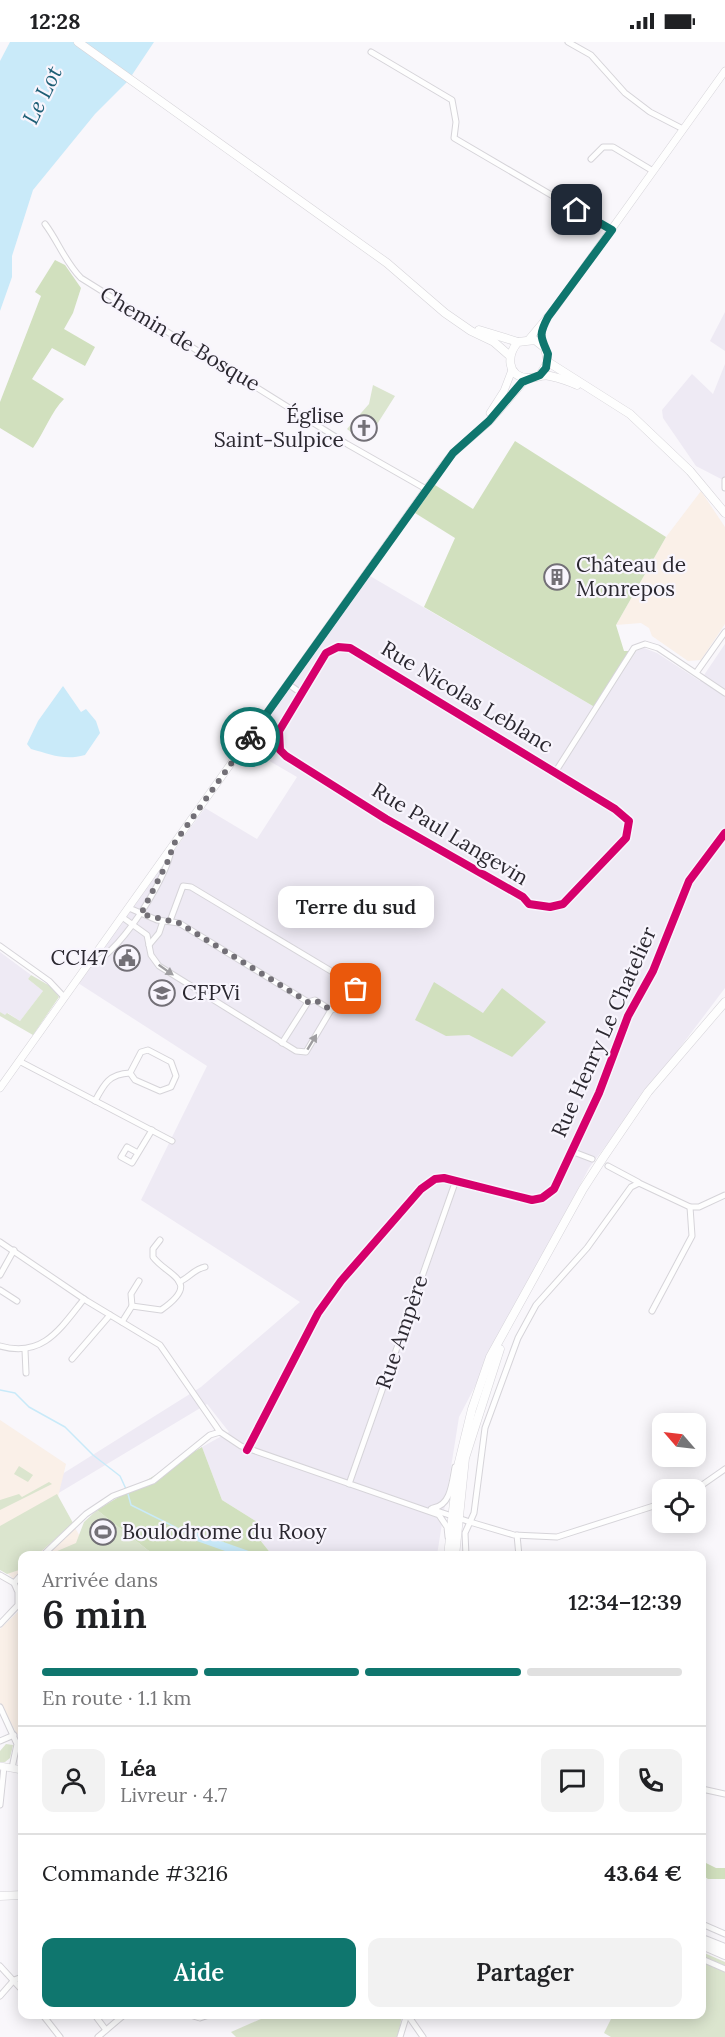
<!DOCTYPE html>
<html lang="fr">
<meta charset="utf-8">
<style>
body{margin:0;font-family:Lora,serif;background:#f2f2f2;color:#202124;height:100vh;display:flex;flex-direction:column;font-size:22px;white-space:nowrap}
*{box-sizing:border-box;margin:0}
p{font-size:20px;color:#757577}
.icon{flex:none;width:33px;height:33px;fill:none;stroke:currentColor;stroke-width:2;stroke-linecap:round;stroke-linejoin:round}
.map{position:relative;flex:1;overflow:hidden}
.details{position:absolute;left:18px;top:1509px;width:688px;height:468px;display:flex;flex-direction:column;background:#fff;border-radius:12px;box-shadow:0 3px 15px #0003}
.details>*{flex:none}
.needle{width:39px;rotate:298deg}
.fabs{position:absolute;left:652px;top:1371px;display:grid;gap:12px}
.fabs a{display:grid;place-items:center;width:54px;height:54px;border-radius:12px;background:#fff;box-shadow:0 3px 15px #0003;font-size:30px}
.pin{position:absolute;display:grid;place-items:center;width:51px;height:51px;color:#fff;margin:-26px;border-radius:12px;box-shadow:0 3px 9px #0006}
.courier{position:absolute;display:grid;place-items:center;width:60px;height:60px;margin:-30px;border:4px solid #0f766e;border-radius:50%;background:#fff;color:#222;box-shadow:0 2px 8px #0007}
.bubble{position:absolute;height:42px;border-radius:12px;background:#fff;box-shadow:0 3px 15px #0003;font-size:20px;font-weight:600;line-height:42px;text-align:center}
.overview em{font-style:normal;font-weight:600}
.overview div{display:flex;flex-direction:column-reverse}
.overview{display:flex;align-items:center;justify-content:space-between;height:102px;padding:0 24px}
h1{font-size:39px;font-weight:600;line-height:45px}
.bar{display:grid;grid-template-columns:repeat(4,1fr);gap:9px 6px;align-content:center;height:72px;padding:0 24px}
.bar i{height:8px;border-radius:4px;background:#e0e0e0}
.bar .active{background:#0f766e}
.bar p{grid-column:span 4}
.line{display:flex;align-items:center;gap:15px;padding:0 24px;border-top:2px solid #e0e0e0}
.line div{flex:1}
.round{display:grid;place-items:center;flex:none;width:63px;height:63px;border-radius:12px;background:#f2f2f2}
.primary-button{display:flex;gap:12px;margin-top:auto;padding:12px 24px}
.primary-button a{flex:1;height:69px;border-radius:12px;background:#0f766e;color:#fff;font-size:24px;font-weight:600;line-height:69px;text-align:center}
.primary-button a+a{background:#f2f2f2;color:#202124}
.status{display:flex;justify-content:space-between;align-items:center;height:42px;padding:0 30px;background:#fff;direction:ltr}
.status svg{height:16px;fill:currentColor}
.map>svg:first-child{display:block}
</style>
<div class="status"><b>12:28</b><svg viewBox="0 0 49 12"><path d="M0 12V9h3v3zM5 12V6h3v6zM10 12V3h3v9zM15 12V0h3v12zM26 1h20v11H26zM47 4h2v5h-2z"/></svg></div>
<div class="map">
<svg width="725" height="1995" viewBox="0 0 725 1995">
<rect width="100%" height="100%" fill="#f9f7fb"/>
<g fill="#eeeaf4" fill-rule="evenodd">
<path d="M 725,270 L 725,309 L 710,299 Z"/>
<path d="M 725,322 L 725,439 L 696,424 L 663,376 L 662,368 L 692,332 L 713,352 Z"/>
<path d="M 370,534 L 598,667 L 636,609 L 644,606 L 657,611 L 700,639 L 725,602 L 725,946 L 589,1126 L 459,1375 L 437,1513 L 272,1513 L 256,1493 L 257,1480 L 222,1458 L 202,1405 L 229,1390 L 207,1362 L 57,1452 L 0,1471 L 201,1345 L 300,1260 L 141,1158 L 207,1024 L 78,941 L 205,766 L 257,797 L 297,735 L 247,706 ZM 502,946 L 512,1015 L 469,993 Z"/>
<path d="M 0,910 L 31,933 L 28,937 L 43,949 L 20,979 L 8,971 L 5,974 L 0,970 Z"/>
</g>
<g fill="#faf0e8">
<path d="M 701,449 L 725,485 L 725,582 L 701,618 L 688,619 L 652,594 L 649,586 L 641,581 L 616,583 L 666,495 Z"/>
<path d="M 0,1378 L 66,1422 L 58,1455 L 83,1500 L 126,1513 L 22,1514 L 22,1562 L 14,1537 L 0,1525 Z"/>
<path d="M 22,1566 L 22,1693 L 17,1692 L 0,1661 L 0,1587 Z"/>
</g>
<g fill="#dbe5ce">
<path d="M 373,343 L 395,354 L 374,387 L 361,398 L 347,387 L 369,362 Z"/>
<path d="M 31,933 L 50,944 L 59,955 L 33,993 L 0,974 L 0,970 L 5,973 L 7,971 L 20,979 L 43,949 L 28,937 Z"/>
<path d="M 19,1424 L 33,1433 L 28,1440 L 14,1432 Z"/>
<path d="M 49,1440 L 52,1442 L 0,1468 L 0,1458 L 19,1452 L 22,1455 Z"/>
<path d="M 57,1452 L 73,1481 L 37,1513 L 22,1514 L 22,1527 L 7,1532 L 0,1528 L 0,1484 Z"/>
<path d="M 97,1468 L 154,1513 L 48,1513 L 76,1501 L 84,1480 Z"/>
<path d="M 6,1702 L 13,1703 L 10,1716 L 5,1720 L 0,1720 L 0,1709 Z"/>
<path d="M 702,1910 L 725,1920 L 725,1995 L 611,1995 L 604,1991 L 613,1973 L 702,1972 Z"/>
<path d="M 270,1973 L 402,1972 L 402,1973 L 398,1995 L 236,1995 L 231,1990 Z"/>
</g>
<g fill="#d1e0be">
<path d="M 55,218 L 65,223 L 81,246 L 73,271 L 64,287 L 95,305 L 85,324 L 52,306 L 32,337 L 64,357 C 52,368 44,391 33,406 L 0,386 L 0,360 L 41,254 L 35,250 Z"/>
<path d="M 515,399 L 666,495 L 616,583 L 624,609 L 636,609 L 598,667 L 424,565 L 455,496 L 415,471 L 435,443 L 473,467 Z"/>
<path d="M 434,940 L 483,971 L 502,946 L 546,980 L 512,1015 L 469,993 L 446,994 L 415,978 Z"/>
<path d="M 202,1405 L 222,1458 L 257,1480 L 256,1493 L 272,1513 L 154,1513 L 97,1468 Z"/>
<path d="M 702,1819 L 716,1826 L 725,1826 L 725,1837 L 708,1837 L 702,1833 Z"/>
</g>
<g fill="#c9eaf9">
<path d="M 10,0 L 154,0 L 128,39 L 95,72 L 33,148 L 12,214 L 12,235 L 0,269 L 0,19 Z"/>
<path d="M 63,644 L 81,670 L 86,667 L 96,679 L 100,691 L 85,713 C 64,719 50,712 31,707 L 27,702 L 38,679 Z"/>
</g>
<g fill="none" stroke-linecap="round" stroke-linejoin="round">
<g stroke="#c9eaf9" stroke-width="1.5">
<path d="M 0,1348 L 15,1351 L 29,1365 L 65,1385 L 93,1413 L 120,1434 L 126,1447"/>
<path d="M 128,1452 L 131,1463 L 189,1492"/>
</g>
<path stroke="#c9eaf9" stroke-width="8" d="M 189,1492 L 251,1514"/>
<g stroke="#d6d4d9" stroke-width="7">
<g id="minor">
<path d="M 568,0 L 591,13 L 625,51 L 650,70 L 683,87"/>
<path d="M 371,10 L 452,58 L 456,80 L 454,96 L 611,188"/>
<path d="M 591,117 L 603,105 L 613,105 L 653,129"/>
<path d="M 45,182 C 58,199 65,220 81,236 L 347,402 L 426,447"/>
<path d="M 725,438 L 725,446"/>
<path d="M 338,605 L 350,606 L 615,767 L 629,779 L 626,796 L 563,862 L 550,865 L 529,862 L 523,855 L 386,777 L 286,714 L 280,708 L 279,689 L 326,611 Z"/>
<path d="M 696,631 L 725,590"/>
<path d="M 288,642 L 301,651"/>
<path d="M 556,729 L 634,606 L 645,602 L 658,606 L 725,651"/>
<path d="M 129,866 L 157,878 L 179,881 L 308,960 L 282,1001"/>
<path d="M 122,875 L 147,893 L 151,913 L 159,924 L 296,1009 L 306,1010 L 331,968"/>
<path d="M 170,879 L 183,844 L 191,845 L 356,944 L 347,963 L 331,968"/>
<path d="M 149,903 L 159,891 L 163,879"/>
<path d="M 0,904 L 49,939 L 64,955"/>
<path d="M 87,923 C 114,921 169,834 171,807"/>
<path d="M 308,960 L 315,958 L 331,968"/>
<path d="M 19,1019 L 172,1099"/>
<path d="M 95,1059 C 104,1042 109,1032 130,1031 L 135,1038 L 160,1049 L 171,1045 L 176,1034 L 171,1020 L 148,1008 L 141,1010 L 130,1031"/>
<path d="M 571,1109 L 592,1117"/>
<path d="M 138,1111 L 127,1105 L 121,1115 L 132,1121 L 152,1088"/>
<path d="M 608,1124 L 638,1140"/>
<path d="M 0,1200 L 87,1259 L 160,1303 L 220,1390 L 241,1404 L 439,1473 L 447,1485 L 448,1495"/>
<path d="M 0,1233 L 14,1208"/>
<path d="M 179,1240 C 189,1236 194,1227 205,1225"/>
<path d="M 0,1248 L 17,1259"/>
<path d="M 132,1264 L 131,1252 L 139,1239"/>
<path d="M 652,1269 L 692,1194 L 690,1165"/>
<path d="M 122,1280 L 132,1264 L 161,1268 C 203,1239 167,1234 153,1215 L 153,1207 L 160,1198"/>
<path d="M 0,1304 C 43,1316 60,1287 84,1257"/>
<path d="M 25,1308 L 26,1331"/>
<path d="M 72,1317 L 110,1273"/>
<path d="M 247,1408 L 318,1271 L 341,1239 L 421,1147 L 435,1137 L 444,1136 L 532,1158 L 542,1156 L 554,1147 L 599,1051 L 628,974 L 653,929 L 689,839 L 725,791"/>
<path d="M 349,1442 L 456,1138"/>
<path d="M 695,1448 L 725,1427"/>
<path d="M 433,1466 C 451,1464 452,1440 455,1425"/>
<path d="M 431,1467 L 470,1480 L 474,1471 L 485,1386 L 518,1296 L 536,1263 L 587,1206 L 631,1145 L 639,1141 L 690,1165 L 699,1165 L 725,1153"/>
<path d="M 517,1493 L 519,1514"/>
<path d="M 42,1514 L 86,1472 L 113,1454 L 153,1439 L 210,1393 L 220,1390"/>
<path d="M 466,1514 L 465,1491 L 470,1480 L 514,1493 L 557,1495 L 663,1461"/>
<path d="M 0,1533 L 14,1541"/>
<path d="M 14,1541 L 22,1532"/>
<path d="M 0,1582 L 18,1563 L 18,1550 L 14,1541"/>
<path d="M 0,1665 L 17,1702 L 12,1726"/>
<path d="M 0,1699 L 14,1693"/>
<path d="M 702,1747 L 725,1752"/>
<path d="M 0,1763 L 4,1725"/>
<path d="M 702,1882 L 725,1892"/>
<path d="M 702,1917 L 725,1927"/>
<path d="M 0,1924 L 22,1948"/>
<path d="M 0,1954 L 14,1938 L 22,1935"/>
<path d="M 42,1972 L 60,1995"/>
<path d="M 94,1972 L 106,1988"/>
<path d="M 187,1972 L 200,1976 L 212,1972"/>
<path d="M 407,1972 L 423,1995"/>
<path d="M 98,1995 L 125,1972"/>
<path d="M 400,1995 L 407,1972"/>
</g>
</g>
<g stroke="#d6d4d9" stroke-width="8">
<g id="secondary">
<path d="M 529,297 L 555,266 L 725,29"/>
<path d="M 490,371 L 504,349 L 512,328"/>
<path d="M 0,1046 L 442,425 L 453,411 L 490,379 L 527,336"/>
<path d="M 0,1724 L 22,1728"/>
</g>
</g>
<g stroke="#d6d4d9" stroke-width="9">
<g id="primary">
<path d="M 78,0 L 387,221 L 445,271 L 471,289 L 494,300 L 510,314"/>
<path d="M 479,288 L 518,300"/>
<path d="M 548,320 L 630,372 L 690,429 L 725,471"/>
<path d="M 540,333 L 548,320 L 545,306 L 535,298 L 518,300 C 507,312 506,334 527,336 C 535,337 541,332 550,334 C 559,336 569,339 577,343"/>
<path d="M 448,1514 L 458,1424 L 472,1367 L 490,1315 L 583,1147 L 603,1116 L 648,1050 L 725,960"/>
<path d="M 455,1514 L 465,1416 L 500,1307"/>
<path d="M 0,1854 L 22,1853"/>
</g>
</g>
<g stroke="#d6d4d9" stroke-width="10">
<g id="trunk">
<path d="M 702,1897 L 725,1906"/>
<path d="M 702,1903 L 725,1913"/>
</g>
</g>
<use href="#minor" stroke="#fefefe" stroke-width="5"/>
<use href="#secondary" stroke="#fefefe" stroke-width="7"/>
<use href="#primary" stroke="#fefefe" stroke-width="8"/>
<use href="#trunk" stroke="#fefefe" stroke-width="8"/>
<g stroke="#f8f5fd" stroke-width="11">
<g id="cycleway">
<path d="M 338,605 L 350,606 L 615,767 L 629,779 L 626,796 L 563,862 L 550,865 L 529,862 L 523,855 L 386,777 L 286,714 L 280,708 L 279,689 L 326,611 Z"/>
<path d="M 247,1408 L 318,1271 L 341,1239 L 421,1147 L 435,1137 L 444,1136 L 532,1158 L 542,1156 L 554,1147 L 599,1051 L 628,974 L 653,929 L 689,839 L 725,791"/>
</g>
</g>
<use href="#cycleway" stroke="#d6006c" stroke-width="8"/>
</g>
<defs><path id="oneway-solid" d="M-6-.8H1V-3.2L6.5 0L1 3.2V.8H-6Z" transform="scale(1.5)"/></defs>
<g fill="#9f9ea1">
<use href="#oneway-solid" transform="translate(166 928) rotate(35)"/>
<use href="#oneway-solid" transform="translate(312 1000) rotate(-59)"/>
</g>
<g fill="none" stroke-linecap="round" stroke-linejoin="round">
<path stroke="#737077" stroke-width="6" stroke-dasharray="0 10.8" d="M 250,695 L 171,806 L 171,813 L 141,872 L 179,881 L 308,960 L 315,958 L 331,968 L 347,963 L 356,947"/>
<path stroke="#0f766e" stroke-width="8" d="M 250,695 L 453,411 L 489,379 L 522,340 L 540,333 L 546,326 L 548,312 C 541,295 538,294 548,275 L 612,188 L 577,168"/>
</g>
<defs>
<g id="church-ring" transform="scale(1.35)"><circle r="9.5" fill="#f8f5fd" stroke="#737077" stroke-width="1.5"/><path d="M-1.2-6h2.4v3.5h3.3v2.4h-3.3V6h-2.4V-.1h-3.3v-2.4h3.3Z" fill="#737077"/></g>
<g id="building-ring" transform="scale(1.35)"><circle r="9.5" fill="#f8f5fd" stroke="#737077" stroke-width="1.5"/><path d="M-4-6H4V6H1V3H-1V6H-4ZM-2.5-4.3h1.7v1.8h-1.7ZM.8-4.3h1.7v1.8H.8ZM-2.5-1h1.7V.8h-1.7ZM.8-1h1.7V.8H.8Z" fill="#737077"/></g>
<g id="civic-ring" transform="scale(1.35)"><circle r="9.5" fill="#f8f5fd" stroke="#737077" stroke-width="1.5"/><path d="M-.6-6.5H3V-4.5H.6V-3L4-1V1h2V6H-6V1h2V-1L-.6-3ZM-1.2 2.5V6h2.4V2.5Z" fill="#737077"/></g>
<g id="university-ring" transform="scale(1.35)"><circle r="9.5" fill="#f8f5fd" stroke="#737077" stroke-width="1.5"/><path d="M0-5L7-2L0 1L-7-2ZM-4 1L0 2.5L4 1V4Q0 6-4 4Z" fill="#737077"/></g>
<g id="stadium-ring" transform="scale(1.35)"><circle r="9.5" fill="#f8f5fd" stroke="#737077" stroke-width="1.5"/><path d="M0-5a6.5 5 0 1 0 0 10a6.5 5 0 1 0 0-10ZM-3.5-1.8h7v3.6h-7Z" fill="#737077"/></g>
</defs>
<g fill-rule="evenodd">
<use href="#church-ring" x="364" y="386"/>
<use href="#building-ring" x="557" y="535"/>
<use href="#civic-ring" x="127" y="916"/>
<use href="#university-ring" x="162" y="951"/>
<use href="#stadium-ring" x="103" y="1490"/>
</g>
<g text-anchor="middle" stroke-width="4.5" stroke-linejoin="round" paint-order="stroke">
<g font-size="21" fill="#2b2830" stroke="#f8f5fd">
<text transform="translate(180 297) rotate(31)" y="7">Chemin de Bosque</text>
<text transform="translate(467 655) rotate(31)" y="7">Rue Nicolas Leblanc</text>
<text transform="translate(450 792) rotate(31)" y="7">Rue Paul Langevin</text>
<text transform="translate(604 990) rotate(-66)" y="7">Rue Henry Le Chatelier</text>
<text transform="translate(402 1290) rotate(-71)" y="7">Rue Ampère</text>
</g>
<g font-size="21" fill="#2b2830" stroke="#f8f5fd" text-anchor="start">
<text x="344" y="381" text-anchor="end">Église<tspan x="344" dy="24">Saint-Sulpice</tspan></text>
<text x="576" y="530">Château de<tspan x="576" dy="24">Monrepos</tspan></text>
<text x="108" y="923" text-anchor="end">CCI47</text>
<text x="182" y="958">CFPVi</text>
<text x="122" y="1497">Boulodrome du Rooy</text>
</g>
<g font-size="22" font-style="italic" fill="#1d5e75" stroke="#f8f5fd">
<text transform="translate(42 53) rotate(-64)" y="8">Le Lot</text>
</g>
</g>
</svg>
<div class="fabs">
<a><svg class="needle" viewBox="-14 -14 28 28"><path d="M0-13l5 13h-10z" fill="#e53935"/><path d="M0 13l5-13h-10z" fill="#757577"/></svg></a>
<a><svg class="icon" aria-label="locate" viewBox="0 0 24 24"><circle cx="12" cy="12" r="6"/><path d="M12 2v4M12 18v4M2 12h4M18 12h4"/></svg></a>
</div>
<div class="pin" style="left:356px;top:947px;background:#ea580c"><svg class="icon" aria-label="bag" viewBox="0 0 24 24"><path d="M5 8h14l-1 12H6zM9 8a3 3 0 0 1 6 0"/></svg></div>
<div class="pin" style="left:577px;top:168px;background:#1f2937"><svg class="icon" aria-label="home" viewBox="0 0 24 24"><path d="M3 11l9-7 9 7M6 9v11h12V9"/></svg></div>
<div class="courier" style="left:250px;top:695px"><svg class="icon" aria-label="bike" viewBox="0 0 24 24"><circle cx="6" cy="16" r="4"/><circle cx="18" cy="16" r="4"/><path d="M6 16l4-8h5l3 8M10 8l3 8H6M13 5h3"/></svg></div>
<div class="bubble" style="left:278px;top:844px;width:156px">Terre du sud</div>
<section class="details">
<div class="overview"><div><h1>6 min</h1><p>Arrivée dans</p></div><em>12:34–12:39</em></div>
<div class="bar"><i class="active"></i><i class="active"></i><i class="active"></i><i></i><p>En route · 1.1 km</p></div>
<div class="line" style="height:108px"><a class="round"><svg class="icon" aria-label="person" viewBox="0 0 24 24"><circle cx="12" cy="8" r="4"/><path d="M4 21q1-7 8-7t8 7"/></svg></a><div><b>Léa</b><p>Livreur · 4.7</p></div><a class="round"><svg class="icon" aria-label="chat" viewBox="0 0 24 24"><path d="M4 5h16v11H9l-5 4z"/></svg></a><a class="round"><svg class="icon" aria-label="phone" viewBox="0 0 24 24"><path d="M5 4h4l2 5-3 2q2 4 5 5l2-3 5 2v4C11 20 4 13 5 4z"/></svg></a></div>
<div class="line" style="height:78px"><div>Commande #3216</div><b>43.64 €</b></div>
<div class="primary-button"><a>Aide</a><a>Partager</a></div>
</section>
</div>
